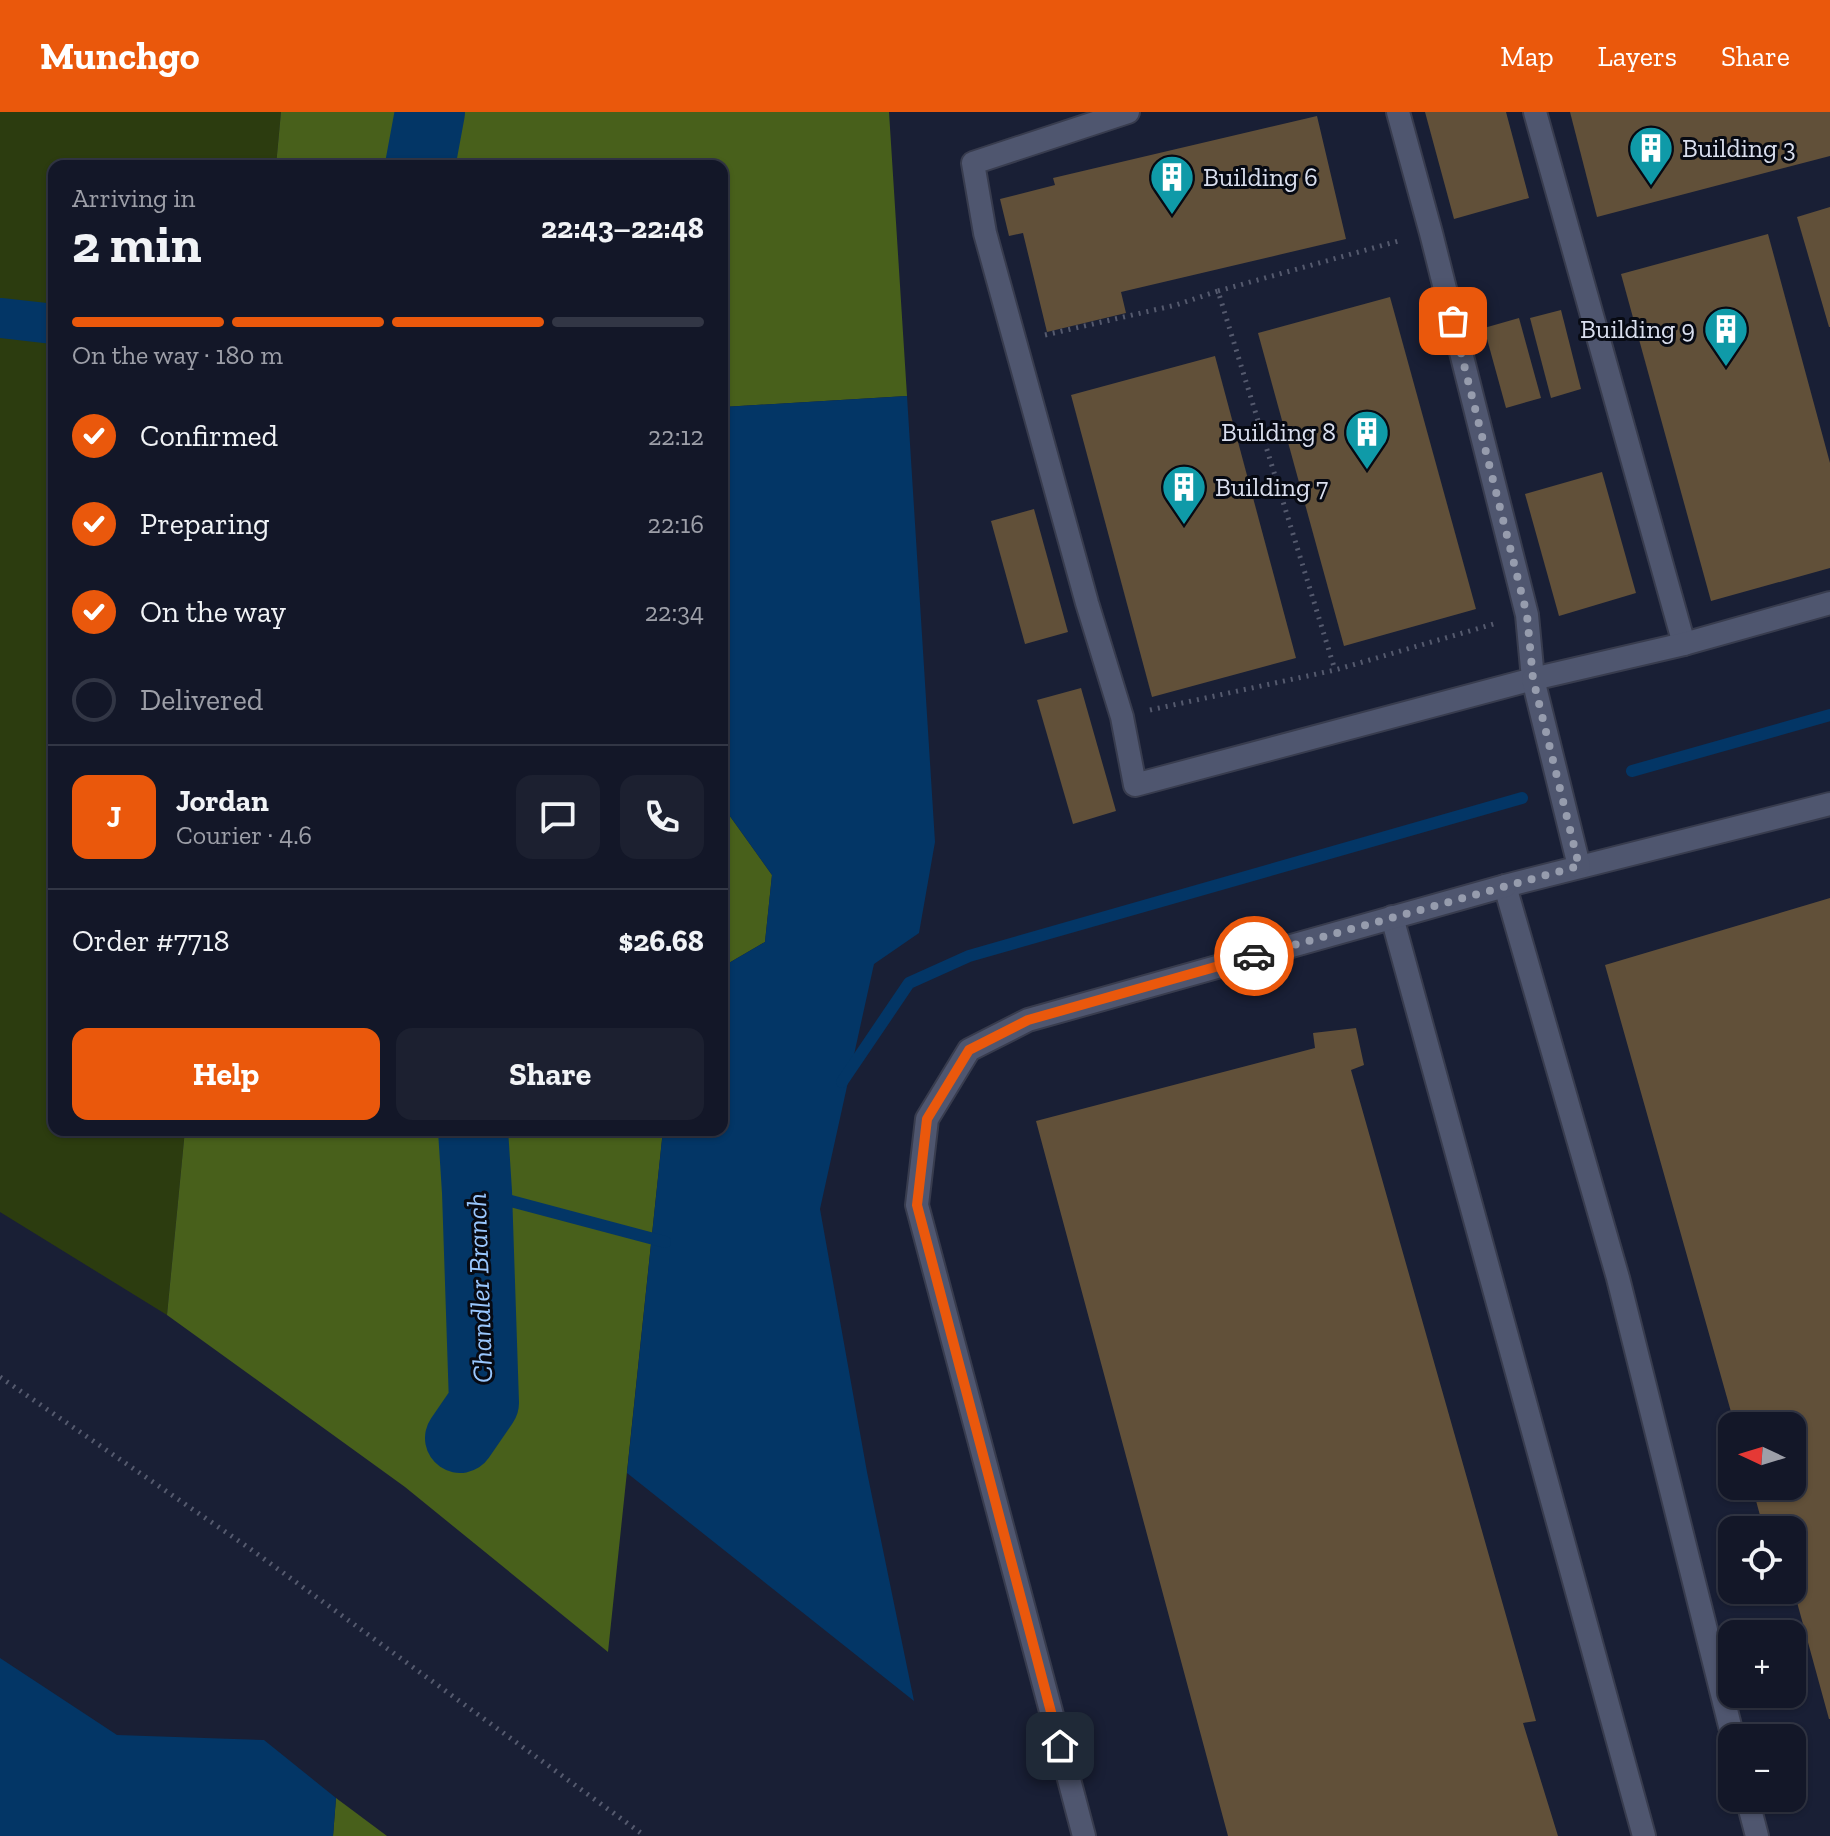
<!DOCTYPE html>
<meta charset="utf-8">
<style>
body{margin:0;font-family:"Zilla Slab",serif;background:#1c2030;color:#f1f3f6;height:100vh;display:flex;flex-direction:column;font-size:30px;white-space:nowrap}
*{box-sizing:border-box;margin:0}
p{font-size:26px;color:#9d9fa8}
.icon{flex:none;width:44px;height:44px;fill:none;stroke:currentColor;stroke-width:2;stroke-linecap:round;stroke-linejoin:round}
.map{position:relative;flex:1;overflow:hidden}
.details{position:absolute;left:48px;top:48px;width:680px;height:976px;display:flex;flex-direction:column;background:#131728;border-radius:16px;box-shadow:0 2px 6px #0004,0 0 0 2px #323645}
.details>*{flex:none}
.needle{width:52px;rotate:274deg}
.tools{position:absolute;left:1718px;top:1300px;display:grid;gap:16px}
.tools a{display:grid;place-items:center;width:88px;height:88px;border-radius:16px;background:#131728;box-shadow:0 2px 6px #0004,0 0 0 2px #323645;font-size:40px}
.pin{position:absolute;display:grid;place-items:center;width:68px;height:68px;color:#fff;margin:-34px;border-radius:16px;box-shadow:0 4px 12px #0006}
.courier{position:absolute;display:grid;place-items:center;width:80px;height:80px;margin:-40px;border:6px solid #ea580c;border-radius:50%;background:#fff;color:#222;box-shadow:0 2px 10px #0007}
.headline em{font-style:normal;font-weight:700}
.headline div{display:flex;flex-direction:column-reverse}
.headline{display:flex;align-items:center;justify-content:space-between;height:136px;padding:0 24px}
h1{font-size:52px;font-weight:700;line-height:60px}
.bar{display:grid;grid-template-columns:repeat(4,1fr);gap:12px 8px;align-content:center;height:96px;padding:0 24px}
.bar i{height:10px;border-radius:6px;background:#323645}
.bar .on{background:#ea580c}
.bar p{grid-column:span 4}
.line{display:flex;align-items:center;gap:20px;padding:0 24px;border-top:2px solid #323645}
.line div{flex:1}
.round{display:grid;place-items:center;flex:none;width:84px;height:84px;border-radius:16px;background:#1c2030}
ol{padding:0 24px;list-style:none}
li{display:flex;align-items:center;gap:24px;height:88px}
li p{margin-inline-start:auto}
li .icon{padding:8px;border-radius:50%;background:#ea580c;color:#fff;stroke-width:4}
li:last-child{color:#9d9fa8}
li i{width:44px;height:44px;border:4px solid #323645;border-radius:50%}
.primary-button{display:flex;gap:16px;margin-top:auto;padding:16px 24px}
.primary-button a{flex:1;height:92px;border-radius:16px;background:#ea580c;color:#fff;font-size:32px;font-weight:700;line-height:92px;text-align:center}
.primary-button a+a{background:#1c2030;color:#f1f3f6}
header{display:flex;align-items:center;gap:48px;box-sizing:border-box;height:112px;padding:0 40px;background:#ea580c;color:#fff}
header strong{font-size:38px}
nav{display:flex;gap:44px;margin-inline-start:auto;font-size:28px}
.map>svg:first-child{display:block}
</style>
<header>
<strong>Munchgo</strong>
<nav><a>Map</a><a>Layers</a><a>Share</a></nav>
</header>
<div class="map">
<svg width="1830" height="1724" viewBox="0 0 1830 1724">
<rect width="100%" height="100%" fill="#191f35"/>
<path fill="#2c3c0f" d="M 0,0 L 281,0 L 276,54 L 54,54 L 54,1018 L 185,1018 L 167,1203 L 0,1100 Z"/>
<g fill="#48601b">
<path d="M 281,0 L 889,0 L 907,284 L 723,295 L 722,306 L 722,54 L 276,54 Z"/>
<path d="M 722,693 L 772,763 L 765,830 L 722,855 Z"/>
<path d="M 185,1018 L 663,1018 L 608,1540 L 405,1375 L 167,1203 Z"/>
<path d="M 336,1686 L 387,1724 L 333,1724 Z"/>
</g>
<g fill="#033666">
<path d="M 907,284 L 935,730 L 919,821 L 874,852 L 820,1097 L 867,1360 L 914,1589 L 627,1361 L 663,1018 L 722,1018 L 722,855 L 765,830 L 772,763 L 722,693 L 723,295 Z"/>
<path d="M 0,1546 L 117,1623 L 264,1628 L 336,1686 L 333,1724 L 0,1724 Z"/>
</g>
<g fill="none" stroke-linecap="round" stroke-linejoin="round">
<g stroke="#033666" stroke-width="12">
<path d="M 1632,659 L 1830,603"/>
<path d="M 842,970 L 909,871 L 969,844 L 1522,686"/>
<path d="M 477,1080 L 665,1130"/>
</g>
<path stroke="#033666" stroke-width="40" d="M 0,206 L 54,212"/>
<g stroke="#033666" stroke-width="70">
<path d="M 420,54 L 430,0"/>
<path d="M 460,1326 L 484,1291 L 477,1080 L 473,1018"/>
</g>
</g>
<g fill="#615039">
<path d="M 1425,0 L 1506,0 L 1529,86 L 1454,107 Z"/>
<path d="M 1570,0 L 1830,0 L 1830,44 L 1597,105 Z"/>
<path d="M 1317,4 L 1346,127 L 1121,180 L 1126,201 L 1047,220 L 1023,121 L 1009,124 L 1000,87 L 1055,73 L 1053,66 Z"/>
<path d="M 1830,95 L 1830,215 L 1829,215 L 1797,105 Z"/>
<path d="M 1768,122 L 1830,351 L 1830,456 L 1711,489 L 1621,162 Z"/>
<path d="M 1390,185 L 1476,497 L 1344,534 L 1258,221 Z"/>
<path d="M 1561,198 L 1581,277 L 1551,286 L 1530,206 Z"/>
<path d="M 1519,206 L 1541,286 L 1506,296 L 1484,216 Z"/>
<path d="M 1215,244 L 1296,546 L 1152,585 L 1071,283 Z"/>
<path d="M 1602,360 L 1636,481 L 1559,504 L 1525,382 Z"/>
<path d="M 1034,397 L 1068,520 L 1025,532 L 991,409 Z"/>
<path d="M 1081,576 L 1116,699 L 1073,712 L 1037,588 Z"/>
<path d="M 1830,786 L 1830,1607 L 1829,1607 L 1792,1472 L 1792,1418 L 1764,1418 L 1752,1374 L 1792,1374 L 1792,1314 L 1735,1314 L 1605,853 Z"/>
<path d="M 1356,916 L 1364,953 L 1351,958 L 1536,1609 L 1523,1611 L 1558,1724 L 1228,1724 L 1036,1009 L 1315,936 L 1313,921 Z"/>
</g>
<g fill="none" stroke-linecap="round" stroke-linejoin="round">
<g stroke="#383c4e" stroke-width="26">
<g id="service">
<path d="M 1392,805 L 1644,1724"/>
<path d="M 1733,1626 L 1618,1166 L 1505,774 L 1830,692"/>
<path d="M 1747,1686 L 1757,1724"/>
<path d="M 1084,1724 L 917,1093 L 927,1007 L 969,938 L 1028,908 L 1505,774"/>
</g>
</g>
<g stroke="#383c4e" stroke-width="26">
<g id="minor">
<path d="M 1128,0 L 973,51 L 985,121 L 1087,491 L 1122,605 L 1135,673 L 1533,567 L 1527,503 L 1431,121 L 1398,0"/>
<path d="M 1535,0 L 1684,532"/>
<path d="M 1579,754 L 1533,567 L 1684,532 L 1830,491"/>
</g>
</g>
<g stroke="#555a6e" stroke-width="5" stroke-dasharray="2 6" stroke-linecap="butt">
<path d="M 1218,179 L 1402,128"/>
<path d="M 1045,223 L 1176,193 L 1218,179 L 1335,558"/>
<path d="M 1150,598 L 1335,558 L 1497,511"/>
<path d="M 0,1265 L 249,1436 L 645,1724"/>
</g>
<use href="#service" stroke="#4f566f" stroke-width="22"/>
<use href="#minor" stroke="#4f566f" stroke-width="22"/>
</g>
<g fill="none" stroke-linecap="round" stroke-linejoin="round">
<path stroke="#969cad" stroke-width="8" stroke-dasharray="0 14.4" d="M 1254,844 L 1579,754 L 1533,567 L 1527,503 L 1453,209"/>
<path stroke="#ea580c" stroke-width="10" d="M 1060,1634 L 917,1093 L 927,1007 L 969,938 L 1028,908 L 1254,844"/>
</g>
<defs>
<g id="building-pin" transform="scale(2.3)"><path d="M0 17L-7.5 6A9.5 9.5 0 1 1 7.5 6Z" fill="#0f9aa8" stroke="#070a13"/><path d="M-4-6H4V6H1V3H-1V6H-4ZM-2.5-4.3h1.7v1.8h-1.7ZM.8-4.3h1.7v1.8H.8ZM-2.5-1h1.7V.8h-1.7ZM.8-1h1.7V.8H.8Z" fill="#fff"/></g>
</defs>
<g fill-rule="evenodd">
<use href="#building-pin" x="1651" y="36"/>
<use href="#building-pin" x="1172" y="65"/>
<use href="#building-pin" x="1726" y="217"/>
<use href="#building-pin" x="1367" y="320"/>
<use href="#building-pin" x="1184" y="375"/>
</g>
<g text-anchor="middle" stroke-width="6" stroke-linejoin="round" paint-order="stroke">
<g font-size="26" fill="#dadfee" stroke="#070a13" text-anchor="start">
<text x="1682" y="45">Building 3</text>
<text x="1203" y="74">Building 6</text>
<text x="1695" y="226" text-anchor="end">Building 9</text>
<text x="1336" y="329" text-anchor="end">Building 8</text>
<text x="1215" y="384">Building 7</text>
</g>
<g font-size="28" font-style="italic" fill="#99c7fe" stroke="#070a13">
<text transform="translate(479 1176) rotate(-92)" y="10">Chandler Branch</text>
</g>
</g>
</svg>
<div class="tools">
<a><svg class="needle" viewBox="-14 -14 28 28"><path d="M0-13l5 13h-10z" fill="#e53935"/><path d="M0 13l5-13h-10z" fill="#9d9fa8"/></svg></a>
<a><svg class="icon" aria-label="locate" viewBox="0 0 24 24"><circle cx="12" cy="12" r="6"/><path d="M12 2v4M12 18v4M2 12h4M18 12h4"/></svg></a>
<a>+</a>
<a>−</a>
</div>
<div class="pin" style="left:1453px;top:209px;background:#ea580c"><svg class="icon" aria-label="bag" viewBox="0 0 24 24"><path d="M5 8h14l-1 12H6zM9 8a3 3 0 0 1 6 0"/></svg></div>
<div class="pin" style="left:1060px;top:1634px;background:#1f2937"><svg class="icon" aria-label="home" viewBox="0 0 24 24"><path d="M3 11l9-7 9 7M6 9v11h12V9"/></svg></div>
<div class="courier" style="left:1254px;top:844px"><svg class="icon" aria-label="car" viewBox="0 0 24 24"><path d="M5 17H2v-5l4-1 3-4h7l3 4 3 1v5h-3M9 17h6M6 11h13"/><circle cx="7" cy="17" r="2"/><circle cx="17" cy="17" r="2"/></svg></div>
<section class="details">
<div class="headline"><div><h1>2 min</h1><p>Arriving in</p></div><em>22:43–22:48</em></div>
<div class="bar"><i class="on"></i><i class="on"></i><i class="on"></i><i></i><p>On the way · 180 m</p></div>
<ol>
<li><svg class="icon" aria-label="check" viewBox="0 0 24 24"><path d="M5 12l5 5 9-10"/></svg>Confirmed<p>22:12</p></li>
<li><svg class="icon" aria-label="check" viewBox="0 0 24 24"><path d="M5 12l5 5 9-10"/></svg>Preparing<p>22:16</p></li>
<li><svg class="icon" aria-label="check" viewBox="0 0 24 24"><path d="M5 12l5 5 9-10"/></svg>On the way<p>22:34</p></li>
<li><i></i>Delivered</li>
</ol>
<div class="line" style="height:144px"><b class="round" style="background:#ea580c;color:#fff">J</b><div><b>Jordan</b><p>Courier · 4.6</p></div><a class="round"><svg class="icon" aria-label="chat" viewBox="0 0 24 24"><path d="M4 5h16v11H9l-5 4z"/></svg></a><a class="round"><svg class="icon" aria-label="phone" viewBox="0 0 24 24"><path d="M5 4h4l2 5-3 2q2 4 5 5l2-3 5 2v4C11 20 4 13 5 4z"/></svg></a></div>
<div class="line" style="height:104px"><div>Order #7718</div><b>$26.68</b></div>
<div class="primary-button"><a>Help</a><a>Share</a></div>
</section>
</div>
